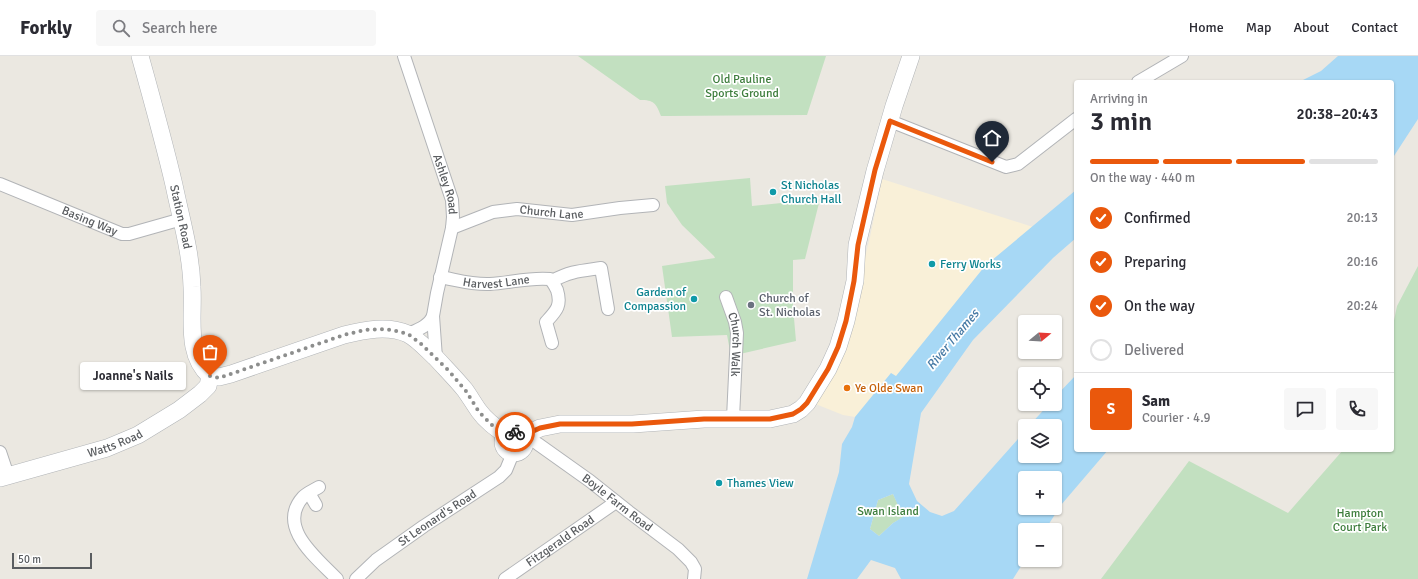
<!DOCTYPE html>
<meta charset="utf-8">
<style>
body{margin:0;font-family:Signika,sans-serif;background:#f7f7f7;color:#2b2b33;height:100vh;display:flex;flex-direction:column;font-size:15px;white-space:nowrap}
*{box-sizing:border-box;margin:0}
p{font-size:13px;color:#7c7c81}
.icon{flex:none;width:22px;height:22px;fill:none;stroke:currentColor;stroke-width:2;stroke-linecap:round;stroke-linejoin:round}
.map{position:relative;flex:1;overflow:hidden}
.panel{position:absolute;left:1074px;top:24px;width:320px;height:372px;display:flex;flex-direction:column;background:#fff;border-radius:4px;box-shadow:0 1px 3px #0004}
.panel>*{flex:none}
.needle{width:26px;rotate:72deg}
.fabs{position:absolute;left:1018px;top:259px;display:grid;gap:8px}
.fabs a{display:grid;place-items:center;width:44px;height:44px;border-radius:4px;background:#fff;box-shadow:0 1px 3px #0004;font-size:20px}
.scale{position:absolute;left:12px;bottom:10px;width:80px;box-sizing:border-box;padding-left:4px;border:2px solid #5a5d60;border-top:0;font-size:11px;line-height:14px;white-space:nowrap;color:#5a5d60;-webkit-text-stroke:3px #fff;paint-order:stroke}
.pin{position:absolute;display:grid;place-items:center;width:34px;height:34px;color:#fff;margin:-41px -17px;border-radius:50% 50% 50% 0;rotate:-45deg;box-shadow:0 0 4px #0007}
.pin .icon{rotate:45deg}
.courier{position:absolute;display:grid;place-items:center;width:40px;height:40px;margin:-20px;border:3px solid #ea580c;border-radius:50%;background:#fff;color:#222;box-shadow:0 1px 5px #0007}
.bubble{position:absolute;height:28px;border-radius:4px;background:#fff;box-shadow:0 1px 3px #0004;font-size:13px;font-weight:600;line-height:28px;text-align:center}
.summary em{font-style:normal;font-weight:600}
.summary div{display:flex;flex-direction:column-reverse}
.summary{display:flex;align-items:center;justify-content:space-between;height:68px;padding:0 16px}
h1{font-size:26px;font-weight:600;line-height:30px}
.bar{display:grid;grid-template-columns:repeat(4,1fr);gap:6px 4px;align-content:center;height:48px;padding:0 16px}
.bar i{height:5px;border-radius:3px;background:#e1e1e2}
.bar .on{background:#ea580c}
.bar p{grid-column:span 4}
.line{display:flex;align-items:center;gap:10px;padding:0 16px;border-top:1px solid #e1e1e2}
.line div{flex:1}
.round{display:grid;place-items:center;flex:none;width:42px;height:42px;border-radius:4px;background:#f7f7f7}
ol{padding:0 16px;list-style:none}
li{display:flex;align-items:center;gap:12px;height:44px}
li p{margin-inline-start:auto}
li .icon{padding:4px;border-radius:50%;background:#ea580c;color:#fff;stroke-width:4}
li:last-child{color:#7c7c81}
li i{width:22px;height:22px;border:2px solid #e1e1e2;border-radius:50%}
header{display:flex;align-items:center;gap:24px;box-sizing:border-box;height:56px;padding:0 20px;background:#fff;border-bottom:1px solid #e1e1e2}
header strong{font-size:19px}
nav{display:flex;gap:22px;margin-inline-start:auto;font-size:14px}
.search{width:280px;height:36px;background:#f7f7f7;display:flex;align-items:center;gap:10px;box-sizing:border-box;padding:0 14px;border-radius:4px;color:#7c7c81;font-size:15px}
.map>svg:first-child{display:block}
</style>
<header>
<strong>Forkly</strong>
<div class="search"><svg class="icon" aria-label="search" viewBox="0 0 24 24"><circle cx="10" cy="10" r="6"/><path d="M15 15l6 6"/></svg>Search here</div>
<nav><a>Home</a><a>Map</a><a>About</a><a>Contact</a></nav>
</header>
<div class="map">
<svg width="1418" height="523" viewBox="0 0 1418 523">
<rect width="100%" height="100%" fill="#ebe8e1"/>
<path fill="#f9f0d8" d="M 882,123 L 1033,171 L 985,210 L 896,321 L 891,317 L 855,361 L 843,359 L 813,347 L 843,289 L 870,181 Z"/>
<g fill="#c2e0c0">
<path d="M 578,0 L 826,0 L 807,59 L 668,60 L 661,60 C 656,47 654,44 640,44 Z"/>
<path d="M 750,122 L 752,150 L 820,143 L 805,203 L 793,204 L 793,251 L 796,285 L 731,300 L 727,279 L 672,281 L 662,210 L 715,202 L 714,200 L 682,169 L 667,147 L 665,130 Z"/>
<path d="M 1418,210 L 1418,523 L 1101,523 L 1189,405 L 1288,457 L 1343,394 L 1392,394 L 1392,274 L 1397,250 Z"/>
<path d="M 893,438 L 904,461 L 893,467 L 879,480 L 870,473 L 878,444 Z"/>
</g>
<g fill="#a7d8f5" fill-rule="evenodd">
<path d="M 1338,0 L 1418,0 L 1418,63 L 1392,103 L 1392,26 L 1299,26 L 1321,15 Z"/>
<path d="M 1076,134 L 1076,182 L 1053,202 L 973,284 L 921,357 L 909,428 L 917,445 L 930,456 L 942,460 L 954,455 L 1025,375 L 1025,400 L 1055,400 L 1055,370 L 1029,370 L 1049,348 L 1055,348 L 1055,341 L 1076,319 L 1076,394 L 1108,394 L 1061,449 L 1045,474 L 1025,474 L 1025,504 L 1013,523 L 901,523 L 895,512 L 871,504 L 857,523 L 807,523 L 839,416 L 842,388 L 852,371 L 855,361 L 891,317 L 896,320 L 985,210 ZM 1025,422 L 1055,422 L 1055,452 L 1025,452 ZM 893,438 L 903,461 L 893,467 L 879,480 L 870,473 L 878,444 Z"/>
</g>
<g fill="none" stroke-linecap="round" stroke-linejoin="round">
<g stroke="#b2b4b7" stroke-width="14">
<g id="street">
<path id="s1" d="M 404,0 L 452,144 L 453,161 L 452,172 L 437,237 L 433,260 L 436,302"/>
<path d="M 1138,26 L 1182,0"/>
<path d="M 890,65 L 1006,111 L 1018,108 L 1076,63"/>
<path id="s2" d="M 0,128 L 122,178 L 129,178 L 182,163"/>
<path id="s3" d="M 452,172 L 493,156 L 517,153 L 572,159 L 620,152 L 653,149"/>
<path id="s4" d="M 440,221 C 457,224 473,229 490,228 C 510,227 529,221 550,223 C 553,226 555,230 557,234 C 562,250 556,255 546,266 L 552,287"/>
<path d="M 552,225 C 571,215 580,215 601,212 L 608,253"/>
<path id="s5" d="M 726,241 L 735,266 L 737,277 L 733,362"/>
<path d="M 408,278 C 417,274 429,270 433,260"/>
<path id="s6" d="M 525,385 L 532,384 L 538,388 L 590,425 L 629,456 L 678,493 L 691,506 L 695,513 L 694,523"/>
<path d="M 0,396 L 8,420"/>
<path d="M 319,431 C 314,434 307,437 303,441 C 276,471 317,502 337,523"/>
<path d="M 309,437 L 316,449"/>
<path id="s7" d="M 356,523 L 376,504 L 424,470 L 499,421 L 506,414 L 513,397"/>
<path id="s8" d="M 505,523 L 616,446"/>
</g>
</g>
<g stroke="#b1b4b7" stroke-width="18">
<g id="secondary">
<path id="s9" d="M 140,0 C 152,43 164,86 174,129 C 181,163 191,196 192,231 C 194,261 185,298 210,320"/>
<path d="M 210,320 L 219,321 L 231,318 L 344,279 C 364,274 388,269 408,278 C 419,284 427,294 436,302 C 446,313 456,323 465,334 C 470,341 474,348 479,355 C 486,365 496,372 506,379"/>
<circle cx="514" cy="386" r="11"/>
<path d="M 523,380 L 540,372 L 560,368 L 633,368 L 704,363 L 770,363 L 793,358 L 801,353 L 807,347 L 828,313 L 838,291 L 846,265 L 855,225 L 857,189 L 875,115 L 894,50 L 911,0"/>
<path id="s10" d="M 0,422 L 107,392 L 138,379 L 179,354 L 200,338 L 208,330 L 210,320"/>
</g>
</g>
<use href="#street" stroke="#fff" stroke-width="12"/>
<use href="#secondary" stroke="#fff" stroke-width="17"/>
</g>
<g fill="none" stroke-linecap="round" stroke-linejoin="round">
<path stroke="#8d8e8d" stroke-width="4" stroke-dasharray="0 7.2" d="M 210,320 L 219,322 L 344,279 L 364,274 L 385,273 L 396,275 L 408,278 L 420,287 L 449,315 L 466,335 L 479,356 L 493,370 L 506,379 L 511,376 L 515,376"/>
<path stroke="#ea580c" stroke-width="5" d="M 515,376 L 522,380 L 540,372 L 560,368 L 632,368 L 704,363 L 770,363 L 793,358 L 801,353 L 807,347 L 828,313 L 838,291 L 846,265 L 854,225 L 858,189 L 875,114 L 890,65 L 992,106"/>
</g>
<g fill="#0f9aa8" stroke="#fff" stroke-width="1.5">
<circle cx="773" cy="136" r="4"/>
<circle cx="932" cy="208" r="4"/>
<circle cx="694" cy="243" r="4"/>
<circle cx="719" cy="427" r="4"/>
</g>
<circle fill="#6b7280" stroke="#fff" stroke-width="1.5" cx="751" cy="249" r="4"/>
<circle fill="#e8710a" stroke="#fff" stroke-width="1.5" cx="847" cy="332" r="4"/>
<g text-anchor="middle" stroke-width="3.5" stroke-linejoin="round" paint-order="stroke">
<g font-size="12" fill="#3d7d3c" stroke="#fff">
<text x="742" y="27">Old Pauline<tspan x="742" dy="14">Sports Ground</tspan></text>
<text x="888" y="459">Swan Island</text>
<text x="1360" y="461">Hampton<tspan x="1360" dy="14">Court Park</tspan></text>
</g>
<g font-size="12" fill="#5a5d60" stroke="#fff">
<text dy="4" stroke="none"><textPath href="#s1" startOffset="135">Ashley Road</textPath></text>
<text dy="4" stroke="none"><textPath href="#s3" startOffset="103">Church Lane</textPath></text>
<text dy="4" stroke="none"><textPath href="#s9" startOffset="166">Station Road</textPath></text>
<text dy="4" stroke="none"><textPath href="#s2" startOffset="97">Basing Way</textPath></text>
<text dy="4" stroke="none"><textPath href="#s4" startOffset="57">Harvest Lane</textPath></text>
<text dy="4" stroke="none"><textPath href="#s5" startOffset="49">Church Walk</textPath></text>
<text dy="4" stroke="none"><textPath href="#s10" startOffset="120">Watts Road</textPath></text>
<text dy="4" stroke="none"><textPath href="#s6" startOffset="113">Boyle Farm Road</textPath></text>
<text dy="4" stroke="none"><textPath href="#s7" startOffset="102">St Leonard's Road</textPath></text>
<text dy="4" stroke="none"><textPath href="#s8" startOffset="67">Fitzgerald Road</textPath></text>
</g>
<g font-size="12" fill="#0d838f" stroke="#fff" text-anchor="start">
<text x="781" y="133">St Nicholas<tspan x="781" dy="14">Church Hall</tspan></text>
<text x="940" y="212">Ferry Works</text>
<text x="686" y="240" text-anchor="end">Garden of<tspan x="686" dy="14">Compassion</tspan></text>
<text x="727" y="431">Thames View</text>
</g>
<g font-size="12" fill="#5b616d" stroke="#fff" text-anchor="start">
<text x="759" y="246">Church of<tspan x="759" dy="14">St. Nicholas</tspan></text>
</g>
<g font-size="12" fill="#c56008" stroke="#fff" text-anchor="start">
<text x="855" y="336">Ye Olde Swan</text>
</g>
<g font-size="13" font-style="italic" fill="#477aa5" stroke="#fff">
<text transform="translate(952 283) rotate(-50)" y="5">River Thames</text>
</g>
</g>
</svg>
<div class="fabs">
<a><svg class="needle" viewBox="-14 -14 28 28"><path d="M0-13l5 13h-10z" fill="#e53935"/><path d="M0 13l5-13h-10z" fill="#7c7c81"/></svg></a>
<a><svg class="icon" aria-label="locate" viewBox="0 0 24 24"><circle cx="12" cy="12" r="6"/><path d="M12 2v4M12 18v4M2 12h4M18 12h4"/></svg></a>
<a><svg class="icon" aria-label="layers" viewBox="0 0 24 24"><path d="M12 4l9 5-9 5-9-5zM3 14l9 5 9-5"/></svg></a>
<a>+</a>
<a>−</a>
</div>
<div class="scale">50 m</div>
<div class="pin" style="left:210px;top:320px;background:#ea580c"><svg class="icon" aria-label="bag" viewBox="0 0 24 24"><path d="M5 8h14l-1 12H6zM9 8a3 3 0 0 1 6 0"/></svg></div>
<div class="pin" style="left:992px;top:106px;background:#1f2937"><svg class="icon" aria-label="home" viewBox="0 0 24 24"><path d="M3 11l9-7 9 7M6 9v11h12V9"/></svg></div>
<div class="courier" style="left:515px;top:376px"><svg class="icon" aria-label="bike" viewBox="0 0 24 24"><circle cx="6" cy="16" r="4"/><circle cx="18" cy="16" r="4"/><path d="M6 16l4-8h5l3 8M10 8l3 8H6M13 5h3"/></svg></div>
<div class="bubble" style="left:80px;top:306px;width:106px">Joanne's Nails</div>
<section class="panel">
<div class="summary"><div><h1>3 min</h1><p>Arriving in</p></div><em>20:38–20:43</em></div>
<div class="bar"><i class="on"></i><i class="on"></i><i class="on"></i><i></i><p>On the way · 440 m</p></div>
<ol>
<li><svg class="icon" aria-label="check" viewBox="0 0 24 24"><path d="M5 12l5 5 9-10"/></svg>Confirmed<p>20:13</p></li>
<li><svg class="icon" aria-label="check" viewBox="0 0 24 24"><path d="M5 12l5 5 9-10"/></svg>Preparing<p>20:16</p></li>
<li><svg class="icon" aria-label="check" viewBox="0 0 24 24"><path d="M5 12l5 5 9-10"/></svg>On the way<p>20:24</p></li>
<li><i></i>Delivered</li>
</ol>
<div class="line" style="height:72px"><b class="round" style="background:#ea580c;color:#fff">S</b><div><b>Sam</b><p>Courier · 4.9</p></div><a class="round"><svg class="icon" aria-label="chat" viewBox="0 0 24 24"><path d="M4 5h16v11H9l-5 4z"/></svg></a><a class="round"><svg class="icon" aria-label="phone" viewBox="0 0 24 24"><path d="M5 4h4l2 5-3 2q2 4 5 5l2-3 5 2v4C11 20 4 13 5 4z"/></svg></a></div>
</section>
</div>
